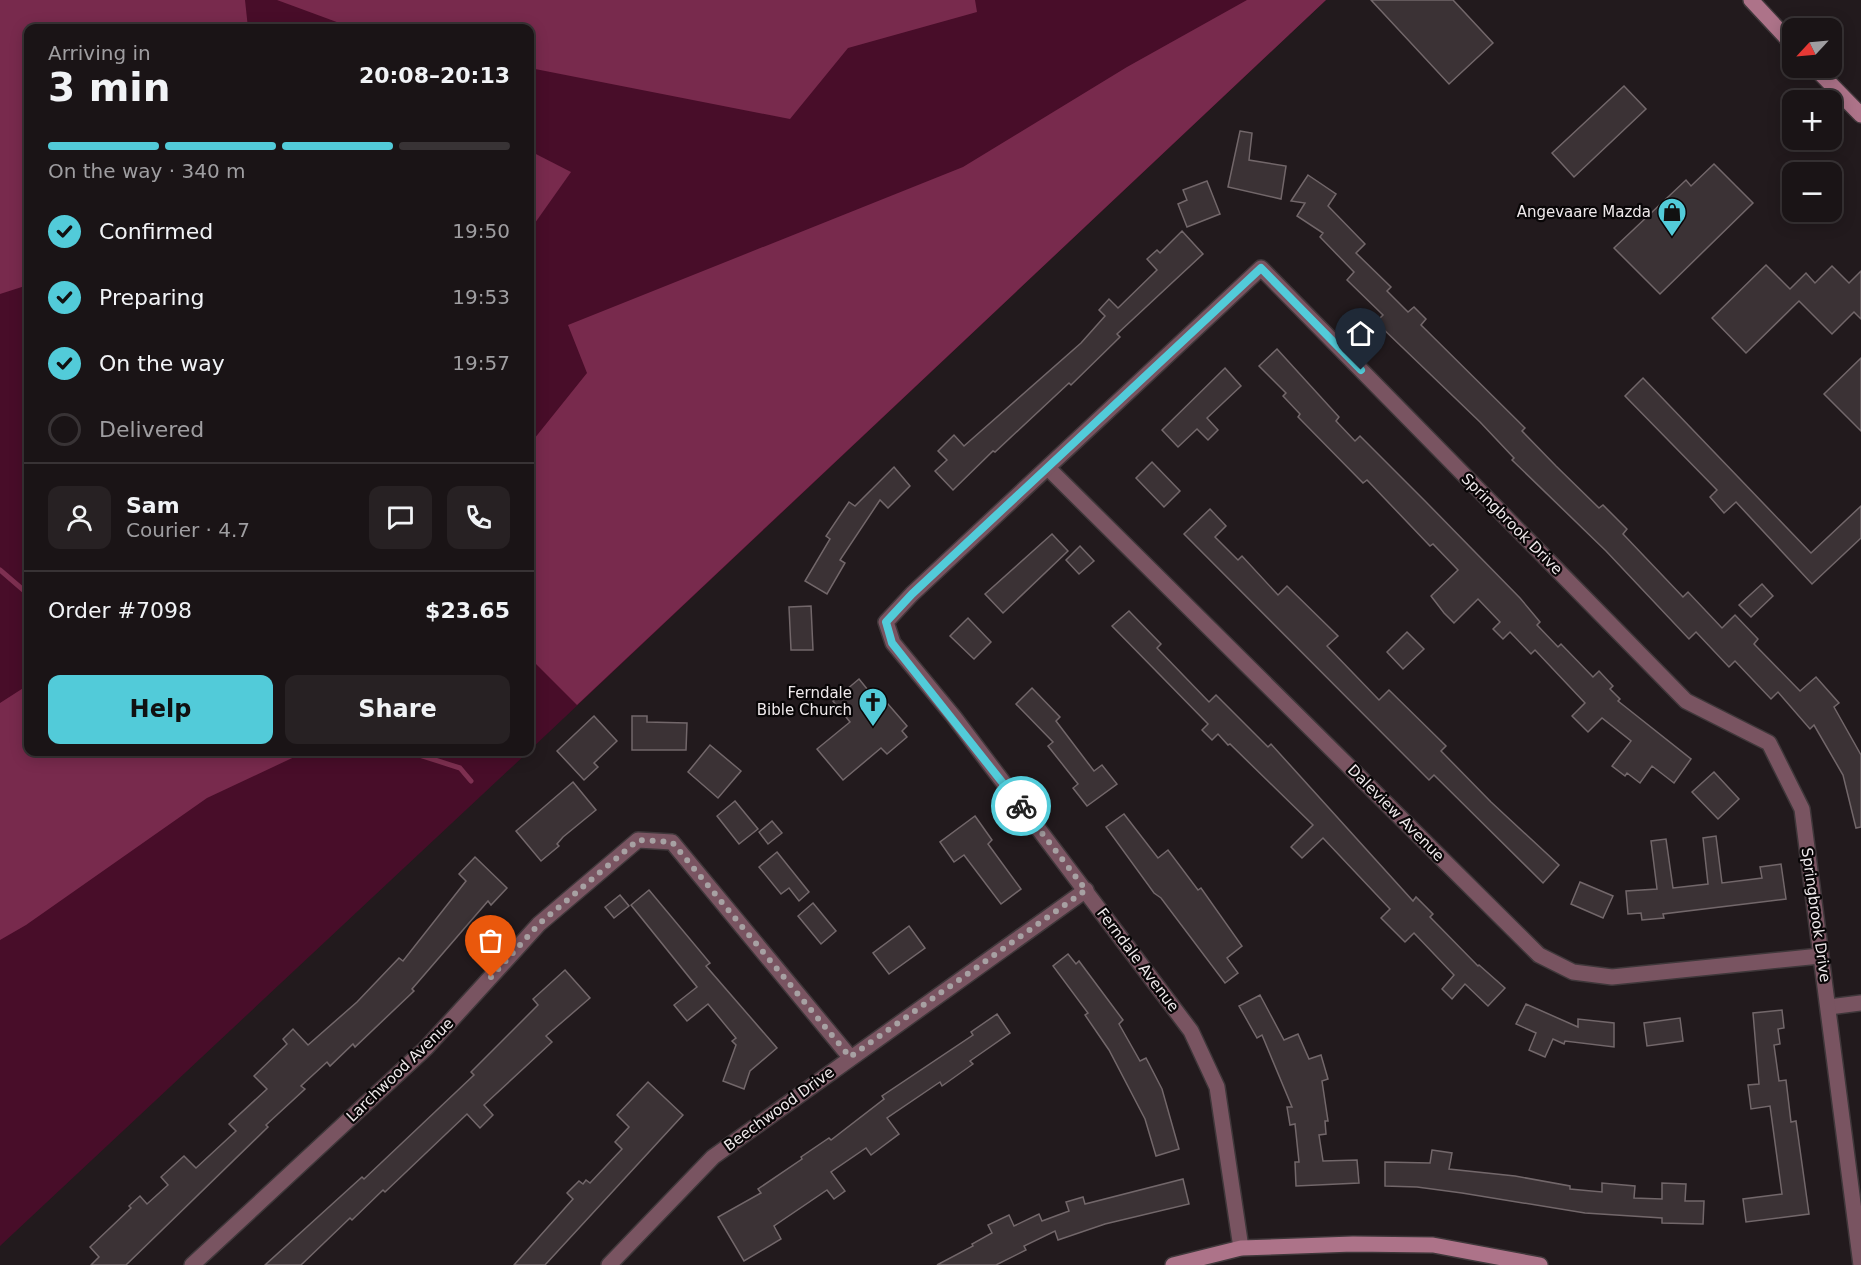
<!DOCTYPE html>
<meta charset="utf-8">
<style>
body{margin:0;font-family:"DejaVu Sans",sans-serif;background:#272123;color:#f1f3f6;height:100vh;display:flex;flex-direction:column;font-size:22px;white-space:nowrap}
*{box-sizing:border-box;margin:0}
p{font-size:20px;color:#9f9ea1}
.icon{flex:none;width:33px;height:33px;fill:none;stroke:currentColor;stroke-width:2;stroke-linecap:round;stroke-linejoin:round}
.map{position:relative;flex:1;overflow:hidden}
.panel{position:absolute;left:24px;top:24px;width:510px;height:732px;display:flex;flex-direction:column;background:#1a1416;border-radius:12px;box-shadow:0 3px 15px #0003,0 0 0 2px #383335}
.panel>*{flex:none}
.needle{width:39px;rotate:244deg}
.fabs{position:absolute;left:1782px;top:18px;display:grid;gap:12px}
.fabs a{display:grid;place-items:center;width:60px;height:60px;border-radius:12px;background:#1a1416;box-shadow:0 3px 15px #0003,0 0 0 2px #383335;font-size:30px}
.pin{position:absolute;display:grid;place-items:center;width:51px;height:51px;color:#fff;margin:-62px -26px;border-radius:50% 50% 50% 0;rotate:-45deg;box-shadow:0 0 6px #0007}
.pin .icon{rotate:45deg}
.courier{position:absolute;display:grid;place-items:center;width:60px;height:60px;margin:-30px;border:4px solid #52cbd9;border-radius:50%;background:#fff;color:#222;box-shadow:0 2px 8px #0007}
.summary em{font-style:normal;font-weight:700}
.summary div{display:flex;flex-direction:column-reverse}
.summary{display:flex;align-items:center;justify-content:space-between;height:102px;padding:0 24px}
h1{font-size:39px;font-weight:700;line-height:45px}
.bar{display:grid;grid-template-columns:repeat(4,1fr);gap:9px 6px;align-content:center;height:72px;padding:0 24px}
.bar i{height:8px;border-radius:4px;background:#383335}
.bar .on{background:#52cbd9}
.bar p{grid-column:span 4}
.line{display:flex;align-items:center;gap:15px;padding:0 24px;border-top:2px solid #383335}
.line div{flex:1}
.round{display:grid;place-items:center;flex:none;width:63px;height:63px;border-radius:12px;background:#272123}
ol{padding:0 24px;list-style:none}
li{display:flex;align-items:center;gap:18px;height:66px}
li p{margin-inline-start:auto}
li .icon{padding:6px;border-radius:50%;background:#52cbd9;color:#111;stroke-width:4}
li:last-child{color:#9f9ea1}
li i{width:33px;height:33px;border:3px solid #383335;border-radius:50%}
.button{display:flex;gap:12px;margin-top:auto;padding:12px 24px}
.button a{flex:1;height:69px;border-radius:12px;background:#52cbd9;color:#111;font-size:24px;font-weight:700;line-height:69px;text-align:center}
.button a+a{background:#272123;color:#f1f3f6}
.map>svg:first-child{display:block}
</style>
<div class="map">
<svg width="1861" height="1265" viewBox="0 0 1861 1265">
<rect width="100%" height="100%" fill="#221a1d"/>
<path fill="#480d29" d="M 0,0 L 1326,0 L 530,750 L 530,28 L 28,28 L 28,752 L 528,752 L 0,1246 Z"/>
<g fill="#782a4d">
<path d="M 0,0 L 245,0 L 248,28 L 28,28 L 28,285 L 0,294 Z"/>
<path d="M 277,0 L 975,0 L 977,12 L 848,48 L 790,119 L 530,68 L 530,28 L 353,28 Z"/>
<path d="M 1247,0 L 1326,0 L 577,705 L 530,658 L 530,444 L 587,373 L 568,325 L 963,167 L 1127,67 Z"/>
<path d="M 530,151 L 571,172 L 530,230 Z"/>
<path d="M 28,685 L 28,752 L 305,752 L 207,798 L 26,925 L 0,940 L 0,703 Z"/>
</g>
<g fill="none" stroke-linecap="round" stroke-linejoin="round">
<g stroke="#7e3051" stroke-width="5">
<path d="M 0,570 L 28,594"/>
<path d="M 410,752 L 460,768 L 471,781"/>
</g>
</g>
<g fill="#3b3235" stroke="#72676a" stroke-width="1.5">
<path d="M 1371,0 L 1453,0 L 1493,43 L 1449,84 Z"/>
<path d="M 1624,86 L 1646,109 L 1574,177 L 1552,153 Z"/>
<path d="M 1240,131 L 1252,133 L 1249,160 L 1286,166 L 1281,199 L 1228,187 Z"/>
<path d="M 1714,164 L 1753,203 L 1660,294 L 1614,248 L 1686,180 L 1691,186 Z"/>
<path d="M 1308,175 L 1336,194 L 1328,206 L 1365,244 L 1356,253 L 1391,287 L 1387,291 L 1408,312 L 1414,307 L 1426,319 L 1421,325 L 1525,428 L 1522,431 L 1556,466 L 1599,508 L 1603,505 L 1627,529 L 1623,534 L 1683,597 L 1688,592 L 1722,628 L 1735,615 L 1758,639 L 1754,644 L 1800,691 L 1816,677 L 1839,703 L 1834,707 L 1861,755 L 1861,827 L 1856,828 L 1843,775 L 1814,725 L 1810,729 L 1778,692 L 1771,699 L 1735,661 L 1729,667 L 1696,632 L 1689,639 L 1606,551 L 1512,460 L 1514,458 L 1480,422 L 1376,322 L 1383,315 L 1347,280 L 1354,272 L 1320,237 L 1323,233 L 1297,216 L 1305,203 L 1291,201 Z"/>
<path d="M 1207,181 L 1220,214 L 1187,227 L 1178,204 L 1187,200 L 1183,190 Z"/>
<path d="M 1182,231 L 1203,254 L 1117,334 L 1120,337 L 1071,385 L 1069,383 L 995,452 L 993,451 L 953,490 L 935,471 L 947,460 L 938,451 L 954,435 L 964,446 L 1081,343 L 1105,316 L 1099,310 L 1109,299 L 1118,308 L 1157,270 L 1147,259 L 1157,250 L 1160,253 Z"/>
<path d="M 1766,265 L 1790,289 L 1806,273 L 1815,283 L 1832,266 L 1849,283 L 1861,271 L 1861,319 L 1854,312 L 1832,334 L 1799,301 L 1746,353 L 1712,318 Z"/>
<path d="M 1277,349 L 1339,417 L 1336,421 L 1355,441 L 1360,436 L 1426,502 L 1520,598 L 1540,622 L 1537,625 L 1558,647 L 1561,644 L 1593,677 L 1599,671 L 1613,686 L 1610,689 L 1620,699 L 1618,701 L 1691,759 L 1674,783 L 1652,766 L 1640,783 L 1627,773 L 1625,776 L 1612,766 L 1631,741 L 1602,718 L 1588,732 L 1572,716 L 1585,703 L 1535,650 L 1531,654 L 1510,632 L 1503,639 L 1493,629 L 1500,622 L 1478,599 L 1454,623 L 1444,613 L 1431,596 L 1458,570 L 1433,544 L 1430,546 L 1367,480 L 1363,483 L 1298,417 L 1300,414 L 1283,396 L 1286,393 L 1259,366 Z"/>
<path d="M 1861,358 L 1861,431 L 1824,394 Z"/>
<path d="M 1225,368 L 1241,386 L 1207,418 L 1218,430 L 1208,440 L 1197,429 L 1178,447 L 1162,430 Z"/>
<path d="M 1643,378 L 1811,553 L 1861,506 L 1861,538 L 1812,584 L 1736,502 L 1724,513 L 1710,497 L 1717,490 L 1625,396 Z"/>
<path d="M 1152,462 L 1180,491 L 1164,507 L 1136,478 Z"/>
<path d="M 894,467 L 910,486 L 888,508 L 880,500 L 840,560 L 845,563 L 827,594 L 805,581 L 830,539 L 826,536 L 849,502 L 855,506 Z"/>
<path d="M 1210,509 L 1226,526 L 1215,537 L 1238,560 L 1242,556 L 1278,595 L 1287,586 L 1338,636 L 1327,646 L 1379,700 L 1389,690 L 1446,746 L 1441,751 L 1491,802 L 1559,865 L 1543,883 L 1434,775 L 1429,780 L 1184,534 Z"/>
<path d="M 1052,534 L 1068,551 L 1003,613 L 985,594 Z"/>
<path d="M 1080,546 L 1094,561 L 1079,574 L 1066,560 Z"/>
<path d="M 1762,584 L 1773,596 L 1751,617 L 1739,605 Z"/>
<path d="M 811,606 L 813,650 L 791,650 L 789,607 Z"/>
<path d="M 1129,611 L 1161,644 L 1157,648 L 1209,702 L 1216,695 L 1268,747 L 1271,744 L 1413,901 L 1416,897 L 1433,914 L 1430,917 L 1478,966 L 1479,965 L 1505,988 L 1488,1006 L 1465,984 L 1452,999 L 1442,989 L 1454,975 L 1414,933 L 1405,942 L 1381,918 L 1390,909 L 1323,838 L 1302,858 L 1291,847 L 1313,825 L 1230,744 L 1228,745 L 1218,734 L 1212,740 L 1202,730 L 1208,724 L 1112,626 Z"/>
<path d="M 968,618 L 991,642 L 974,659 L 950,636 Z"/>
<path d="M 1407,632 L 1424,649 L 1403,669 L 1387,652 Z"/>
<path d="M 859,679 L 876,700 L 881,696 L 907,726 L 902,731 L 907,737 L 887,754 L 881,748 L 843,780 L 817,749 L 850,722 L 833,701 Z"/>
<path d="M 1032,688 L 1060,717 L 1056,721 L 1094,771 L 1102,765 L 1117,784 L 1087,806 L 1073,788 L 1078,784 L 1048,746 L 1053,742 L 1016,704 Z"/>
<path d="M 594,716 L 617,741 L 594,763 L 598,767 L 584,780 L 557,751 Z"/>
<path d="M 632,716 L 647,716 L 647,722 L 687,723 L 686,750 L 632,750 Z"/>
<path d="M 710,745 L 741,771 L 718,798 L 688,772 Z"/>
<path d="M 1714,772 L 1739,799 L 1718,819 L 1692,792 Z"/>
<path d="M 573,782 L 596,810 L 563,837 L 557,844 L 559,846 L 541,861 L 516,831 Z"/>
<path d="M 735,801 L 758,829 L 739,844 L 717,816 Z"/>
<path d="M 1124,814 L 1158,858 L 1168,850 L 1198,890 L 1201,888 L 1242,946 L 1227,958 L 1238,973 L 1225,983 L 1161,898 L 1154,893 L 1106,827 Z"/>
<path d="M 975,816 L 992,840 L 988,844 L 1021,889 L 1001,904 L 964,855 L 954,862 L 940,842 Z"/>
<path d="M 772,821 L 782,833 L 768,844 L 759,832 Z"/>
<path d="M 1716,836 L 1722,883 L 1762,878 L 1760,867 L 1781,864 L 1786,899 L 1663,914 L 1664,918 L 1642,920 L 1641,913 L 1628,914 L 1626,891 L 1657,889 L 1651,841 L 1666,839 L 1673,888 L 1708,884 L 1703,838 Z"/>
<path d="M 777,852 L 809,892 L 799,901 L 789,888 L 781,894 L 759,867 Z"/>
<path d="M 475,857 L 507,888 L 491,905 L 488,901 L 412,989 L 414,991 L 355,1047 L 353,1044 L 330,1066 L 327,1062 L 301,1086 L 305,1089 L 266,1125 L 268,1127 L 126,1265 L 91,1265 L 99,1257 L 90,1247 L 131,1208 L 129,1206 L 140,1196 L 147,1204 L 168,1185 L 161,1177 L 184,1156 L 196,1168 L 236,1131 L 229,1124 L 267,1089 L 254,1076 L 287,1044 L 283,1039 L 293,1029 L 308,1045 L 357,1002 L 399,958 L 403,961 L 466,881 L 459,874 Z"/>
<path d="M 1580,882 L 1613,896 L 1603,918 L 1571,904 Z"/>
<path d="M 649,890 L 710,963 L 706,966 L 777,1048 L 750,1071 L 744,1089 L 723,1081 L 736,1045 L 732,1041 L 736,1038 L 708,1004 L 687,1021 L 674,1005 L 697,987 L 631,905 Z"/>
<path d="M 620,895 L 629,906 L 614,918 L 605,907 Z"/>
<path d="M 813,903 L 836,931 L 821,944 L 798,916 Z"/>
<path d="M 909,926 L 925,948 L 889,974 L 873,953 Z"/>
<path d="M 1068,954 L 1076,964 L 1079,961 L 1123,1020 L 1119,1024 L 1140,1061 L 1146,1058 L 1162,1089 L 1179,1149 L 1156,1156 L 1145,1119 L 1109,1050 L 1085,1015 L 1088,1013 L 1053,966 Z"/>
<path d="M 565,970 L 590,998 L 546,1036 L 552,1042 L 484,1105 L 493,1115 L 480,1128 L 467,1114 L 385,1192 L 383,1190 L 352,1220 L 350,1218 L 301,1265 L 265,1265 L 362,1177 L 364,1179 L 474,1075 L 471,1072 L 538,1005 L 533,999 Z"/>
<path d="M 1260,995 L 1284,1040 L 1298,1034 L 1309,1059 L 1321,1055 L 1328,1079 L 1322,1081 L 1328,1121 L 1325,1121 L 1326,1134 L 1319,1135 L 1323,1161 L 1357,1160 L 1359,1183 L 1296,1186 L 1295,1162 L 1299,1162 L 1295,1124 L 1290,1125 L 1287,1107 L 1292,1107 L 1262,1035 L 1257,1038 L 1239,1006 Z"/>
<path d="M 1526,1004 L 1578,1027 L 1578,1019 L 1614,1023 L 1614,1047 L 1565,1041 L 1564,1044 L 1553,1039 L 1545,1057 L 1529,1050 L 1536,1033 L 1516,1024 Z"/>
<path d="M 1782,1010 L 1784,1028 L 1778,1029 L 1780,1044 L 1774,1045 L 1779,1081 L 1786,1080 L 1791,1122 L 1796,1121 L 1809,1214 L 1746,1222 L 1743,1199 L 1782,1194 L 1770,1106 L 1751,1109 L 1748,1085 L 1759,1084 L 1753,1013 Z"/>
<path d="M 997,1014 L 1010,1033 L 970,1061 L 973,1064 L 942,1086 L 940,1082 L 887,1118 L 899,1134 L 871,1155 L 866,1148 L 831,1172 L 845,1191 L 834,1199 L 827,1190 L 774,1226 L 781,1239 L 744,1261 L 718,1217 L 761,1193 L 758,1189 L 802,1159 L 801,1157 L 829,1138 L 831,1140 L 884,1099 L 882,1096 L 973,1035 L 971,1032 Z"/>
<path d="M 1680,1018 L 1683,1041 L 1647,1046 L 1644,1023 Z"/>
<path d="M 648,1082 L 683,1115 L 545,1265 L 514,1265 L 573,1199 L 567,1193 L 579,1181 L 583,1184 L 586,1180 L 590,1183 L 622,1149 L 615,1142 L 629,1127 L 617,1115 Z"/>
<path d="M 1432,1150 L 1452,1153 L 1449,1169 L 1515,1176 L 1570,1186 L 1570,1189 L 1602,1192 L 1602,1183 L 1635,1186 L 1634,1198 L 1662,1199 L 1662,1183 L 1686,1184 L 1685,1201 L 1704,1201 L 1703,1224 L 1662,1223 L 1662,1218 L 1585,1213 L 1462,1193 L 1417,1187 L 1385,1186 L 1385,1162 L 1430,1163 Z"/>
<path d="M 1183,1179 L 1189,1204 L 1105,1224 L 1058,1240 L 1055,1231 L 1024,1246 L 1026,1250 L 996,1265 L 937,1265 L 973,1246 L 972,1244 L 992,1233 L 988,1225 L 1009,1215 L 1014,1226 L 1039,1214 L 1042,1221 L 1069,1211 L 1066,1202 L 1083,1197 L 1085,1204 Z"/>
</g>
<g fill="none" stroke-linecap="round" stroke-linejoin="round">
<g stroke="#3f373a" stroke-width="18">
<g id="street">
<path d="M 1049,469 L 1539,955 L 1573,972 L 1612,977 L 1820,956"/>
<path d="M 1829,1007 L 1861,1003"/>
<path d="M 1241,1248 L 1217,1087 L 1191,1031 L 954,717 L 893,643 L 886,622 L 912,594 L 1261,268 L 1686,701 L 1769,743 L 1802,809 L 1861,1265"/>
<path d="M 192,1265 L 426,1048 L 539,924 L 638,840 L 672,842 L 850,1057"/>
<path d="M 609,1265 L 713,1157 L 1086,890"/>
</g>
</g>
<g stroke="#3f373a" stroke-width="18">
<g id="secondary">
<path d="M 1751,0 L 1792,44"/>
<path d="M 1815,68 L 1861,115"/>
<path d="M 1173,1265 L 1241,1248 L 1353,1244 L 1433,1245 L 1540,1265"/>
</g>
</g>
<use href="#street" stroke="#795461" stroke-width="15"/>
<use href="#secondary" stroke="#ad7389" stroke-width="15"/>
</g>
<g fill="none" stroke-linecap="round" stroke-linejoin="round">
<path stroke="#a7a1a3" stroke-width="6" stroke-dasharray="0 10.8" d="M 491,977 L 539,924 L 638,840 L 672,842 L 850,1057 L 1086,890 L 1021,806"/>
<path stroke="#52cbd9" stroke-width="8" d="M 1021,806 L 892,643 L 886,622 L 912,594 L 1261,268 L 1361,370"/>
</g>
<defs>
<g id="shop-pin" transform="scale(1.5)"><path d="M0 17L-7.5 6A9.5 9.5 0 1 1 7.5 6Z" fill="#52cbd9" stroke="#090607"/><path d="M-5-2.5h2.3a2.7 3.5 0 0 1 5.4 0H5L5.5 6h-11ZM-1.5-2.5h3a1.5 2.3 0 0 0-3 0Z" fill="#111"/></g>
<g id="church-pin" transform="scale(1.5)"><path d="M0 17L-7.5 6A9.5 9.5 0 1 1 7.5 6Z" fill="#52cbd9" stroke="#090607"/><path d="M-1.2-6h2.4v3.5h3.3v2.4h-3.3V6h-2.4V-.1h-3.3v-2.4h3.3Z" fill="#111"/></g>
</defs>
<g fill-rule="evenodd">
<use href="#shop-pin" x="1672" y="212"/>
<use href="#church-pin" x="873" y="702"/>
</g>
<g text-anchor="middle" stroke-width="4.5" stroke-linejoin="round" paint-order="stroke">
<g font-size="15" fill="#efe9eb" stroke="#090607" text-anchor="end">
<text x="1651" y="217">Angevaare Mazda</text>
<text x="852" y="698">Ferndale<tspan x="852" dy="17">Bible Church</tspan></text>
</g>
<g font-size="15" fill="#efe9eb" stroke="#090607">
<text transform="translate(1512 524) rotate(45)" y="5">Springbrook Drive</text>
<text transform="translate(1396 813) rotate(45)" y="5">Daleview Avenue</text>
<text transform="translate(1816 915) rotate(82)" y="5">Springbrook Drive</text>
<text transform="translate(1138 960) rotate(53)" y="5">Ferndale Avenue</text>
<text transform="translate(400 1070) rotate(-44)" y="5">Larchwood Avenue</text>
<text transform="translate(779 1109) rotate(-36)" y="5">Beechwood Drive</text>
</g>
</g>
</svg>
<div class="fabs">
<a><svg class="needle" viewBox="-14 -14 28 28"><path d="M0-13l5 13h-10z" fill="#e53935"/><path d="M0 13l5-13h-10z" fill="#9f9ea1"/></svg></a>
<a>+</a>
<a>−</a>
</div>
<div class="pin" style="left:491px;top:977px;background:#ea580c"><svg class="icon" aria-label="bag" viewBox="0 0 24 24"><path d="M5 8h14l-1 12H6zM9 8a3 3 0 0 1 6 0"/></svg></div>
<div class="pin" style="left:1361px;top:370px;background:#1f2937"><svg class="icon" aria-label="home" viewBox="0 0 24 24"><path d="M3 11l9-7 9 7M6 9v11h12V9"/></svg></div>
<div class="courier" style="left:1021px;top:806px"><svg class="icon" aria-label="bike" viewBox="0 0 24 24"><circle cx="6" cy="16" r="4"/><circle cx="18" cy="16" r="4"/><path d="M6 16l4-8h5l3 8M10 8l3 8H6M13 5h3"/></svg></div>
<section class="panel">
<div class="summary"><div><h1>3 min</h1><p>Arriving in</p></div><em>20:08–20:13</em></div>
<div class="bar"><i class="on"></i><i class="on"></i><i class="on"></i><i></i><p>On the way · 340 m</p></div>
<ol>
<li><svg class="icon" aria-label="check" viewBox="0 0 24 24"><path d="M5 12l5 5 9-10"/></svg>Confirmed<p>19:50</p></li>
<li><svg class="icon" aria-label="check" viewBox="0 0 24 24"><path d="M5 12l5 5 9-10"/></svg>Preparing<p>19:53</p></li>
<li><svg class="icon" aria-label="check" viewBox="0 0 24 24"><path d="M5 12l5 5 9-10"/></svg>On the way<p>19:57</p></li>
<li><i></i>Delivered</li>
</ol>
<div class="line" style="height:108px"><a class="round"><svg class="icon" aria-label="person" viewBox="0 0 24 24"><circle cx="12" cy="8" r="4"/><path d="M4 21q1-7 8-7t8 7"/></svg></a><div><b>Sam</b><p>Courier · 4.7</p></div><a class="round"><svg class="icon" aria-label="chat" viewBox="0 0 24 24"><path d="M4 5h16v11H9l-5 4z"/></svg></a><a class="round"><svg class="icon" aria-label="phone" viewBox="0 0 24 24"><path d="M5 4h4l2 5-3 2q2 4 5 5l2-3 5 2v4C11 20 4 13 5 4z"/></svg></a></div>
<div class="line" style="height:78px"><div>Order #7098</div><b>$23.65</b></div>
<div class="button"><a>Help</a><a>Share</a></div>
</section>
</div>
